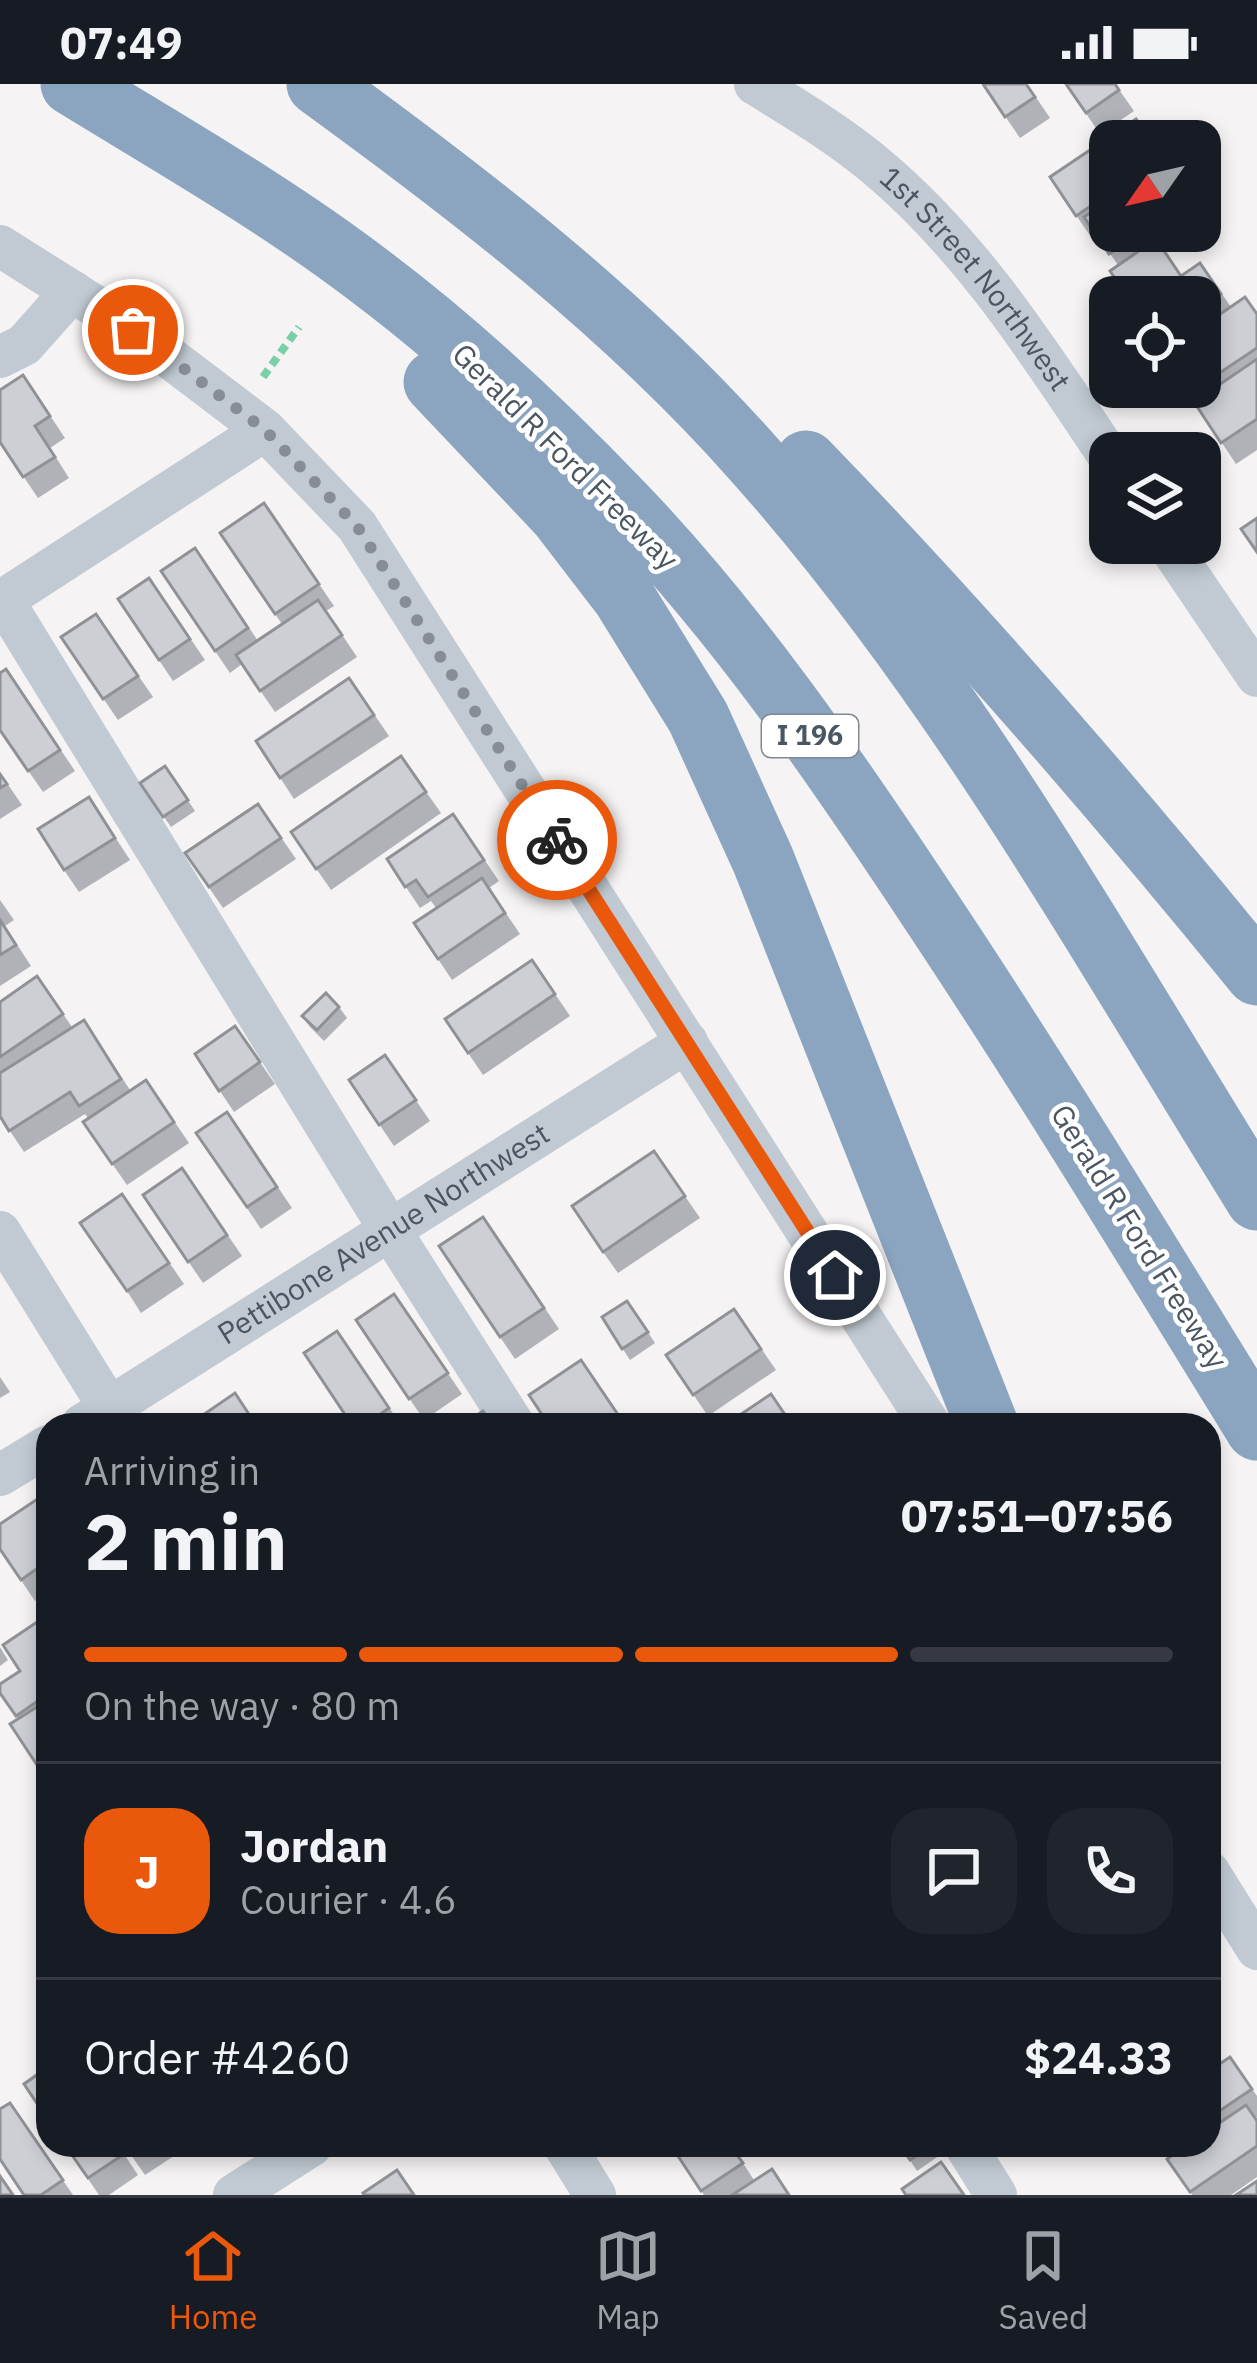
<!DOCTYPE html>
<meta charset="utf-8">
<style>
body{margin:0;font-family:"IBM Plex Sans",sans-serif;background:#20242c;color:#f1f3f6;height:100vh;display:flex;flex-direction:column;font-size:45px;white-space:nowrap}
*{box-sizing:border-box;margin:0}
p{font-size:39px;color:#9ea1a6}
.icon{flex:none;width:66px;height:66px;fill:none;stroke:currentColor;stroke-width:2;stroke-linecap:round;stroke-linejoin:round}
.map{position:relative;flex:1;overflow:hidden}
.details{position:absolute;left:36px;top:1329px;width:1185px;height:744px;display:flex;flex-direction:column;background:#171b24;border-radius:36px;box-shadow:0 6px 18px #0003}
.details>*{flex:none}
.needle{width:78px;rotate:236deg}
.fabs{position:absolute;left:1089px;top:36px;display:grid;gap:24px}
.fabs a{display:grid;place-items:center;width:132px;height:132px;border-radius:24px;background:#171b24;box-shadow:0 6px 18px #0003;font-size:60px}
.pin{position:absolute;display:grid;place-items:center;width:102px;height:102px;color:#fff;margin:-51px;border:6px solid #fff;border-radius:50%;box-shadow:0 3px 12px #0007}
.courier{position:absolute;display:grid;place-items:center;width:120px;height:120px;margin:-60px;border:9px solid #ea580c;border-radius:50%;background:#fff;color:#222;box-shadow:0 3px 15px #0007}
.headline em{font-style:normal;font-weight:700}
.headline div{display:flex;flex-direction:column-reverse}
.headline{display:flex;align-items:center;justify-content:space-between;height:204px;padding:0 48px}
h1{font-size:78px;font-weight:700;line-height:90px}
.bar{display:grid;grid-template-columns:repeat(4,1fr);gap:18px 12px;align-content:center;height:144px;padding:0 48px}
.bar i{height:15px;border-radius:9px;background:#363941}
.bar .current{background:#ea580c}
.bar p{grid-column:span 4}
.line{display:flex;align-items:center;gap:30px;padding:0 48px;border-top:3px solid #363941}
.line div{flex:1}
.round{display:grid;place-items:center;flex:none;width:126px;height:126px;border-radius:36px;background:#20242c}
.status{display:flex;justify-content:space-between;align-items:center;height:84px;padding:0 60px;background:#171b24;direction:ltr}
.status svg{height:33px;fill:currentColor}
.tabs{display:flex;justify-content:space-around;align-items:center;height:168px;border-top:3px solid #363941;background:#171b24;font-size:33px;color:#9ea1a6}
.tabs a{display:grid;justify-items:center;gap:6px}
.tabs .current{color:#ea580c}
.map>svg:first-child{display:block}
</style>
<div class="status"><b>07:49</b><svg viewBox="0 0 49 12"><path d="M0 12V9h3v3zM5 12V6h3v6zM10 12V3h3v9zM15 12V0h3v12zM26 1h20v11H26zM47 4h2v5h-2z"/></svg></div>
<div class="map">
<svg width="1257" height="2111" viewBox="0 0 1257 2111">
<rect width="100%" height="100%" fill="#f5f3f3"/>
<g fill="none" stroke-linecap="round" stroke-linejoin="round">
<path stroke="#7ad0a6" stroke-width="8" stroke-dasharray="9 6" stroke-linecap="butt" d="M 263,293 L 299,243"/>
<g stroke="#c1cad2" stroke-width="42">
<path id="s1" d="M 755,0 C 796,25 839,51 876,82 C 974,164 1040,270 1110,374"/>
<path d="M 0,162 L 133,246 L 265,346 L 357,442 L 930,1341"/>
<path d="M 0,273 L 24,261 L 72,207"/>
<path d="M 1167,459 L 1257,592"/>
<path d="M 3,516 L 390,1146 L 514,1341"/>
<path d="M 0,518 L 265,346"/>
<path d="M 0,1148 L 120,1341"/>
<path id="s2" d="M 82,1341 L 687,958"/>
<path d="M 0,1391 L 48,1362"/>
<path d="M 1209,1788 L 1257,1865"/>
<path d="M 564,2061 L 595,2111"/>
<path d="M 965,2061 L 996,2111"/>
<path d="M 234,2111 L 312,2061"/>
</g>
<g stroke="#8ba5c1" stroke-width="63">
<path d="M 72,0 C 173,62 277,121 371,193 C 460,260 545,340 622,420 C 740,543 837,685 931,827 C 1044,997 1150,1171 1257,1345"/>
<path d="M 318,0 C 472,112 624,229 751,372 C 952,596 1099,861 1257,1115"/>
<path d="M 435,298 L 560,430 L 623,512 L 698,633 L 763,776 L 987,1341"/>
<path d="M 806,378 C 965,542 1113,713 1257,890"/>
</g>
</g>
<g fill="#b0b2b7">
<path d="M 983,0 L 1027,0 L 1050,34 L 1020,54 Z"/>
<path d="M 1066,0 L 1115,0 L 1134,27 L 1100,50 Z"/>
<path d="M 1110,57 L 1110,147 L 1189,147 L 1163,165 L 1181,192 L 1200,179 L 1231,223 L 1257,230 L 1257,366 L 1236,380 L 1185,303 L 1200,303 L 1200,213 L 1118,181 L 1096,150 L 1091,153 L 1050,93 Z"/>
<path d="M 1200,118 L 1210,133 L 1200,140 Z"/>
<path d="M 23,291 L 65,354 L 50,364 L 69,394 L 38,414 L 0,358 Z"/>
<path d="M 264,419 L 334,522 L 326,527 L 357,573 L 275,628 L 242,580 L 230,589 L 161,487 L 195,464 L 258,557 L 282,540 L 220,449 Z"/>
<path d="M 149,494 L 205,576 L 173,597 L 118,515 Z"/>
<path d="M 96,530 L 153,613 L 118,636 L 61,553 Z"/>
<path d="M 6,585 L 75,687 L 43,708 L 0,646 Z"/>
<path d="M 349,594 L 389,652 L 294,715 L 256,657 Z"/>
<path d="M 401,672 L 441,729 L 331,806 L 291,748 Z"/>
<path d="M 165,682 L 195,727 L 171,743 L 140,699 Z"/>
<path d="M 0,689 L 22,721 L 0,735 Z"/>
<path d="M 89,713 L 130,776 L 79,808 L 64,786 Z"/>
<path d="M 258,720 L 296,775 L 223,824 L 185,769 Z"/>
<path d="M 453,730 L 499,797 L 489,804 L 520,850 L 452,896 L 414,839 L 436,824 L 431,817 L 420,824 L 387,775 Z"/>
<path d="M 0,816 L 14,836 L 5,842 L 31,882 L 0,902 Z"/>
<path d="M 532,876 L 570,932 L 483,991 L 445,935 Z"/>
<path d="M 37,892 L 72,943 L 84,936 L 130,1006 L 146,996 L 189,1059 L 127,1101 L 83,1038 L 88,1034 L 85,1030 L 24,1068 L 0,1032 L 0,918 Z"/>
<path d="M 339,923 L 347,934 L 324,957 L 310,943 L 302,932 Z"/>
<path d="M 235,942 L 275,1000 L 234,1028 L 195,970 Z"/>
<path d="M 385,971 L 430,1037 L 394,1062 L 349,996 Z"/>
<path d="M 227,1028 L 292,1124 L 261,1145 L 196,1049 Z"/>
<path d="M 654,1067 L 700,1134 L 618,1189 L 603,1168 Z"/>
<path d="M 182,1084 L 242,1172 L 203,1199 L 143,1111 Z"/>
<path d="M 122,1110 L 184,1200 L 141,1229 L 127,1207 Z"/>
<path d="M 483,1133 L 559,1245 L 515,1275 L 500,1253 Z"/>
<path d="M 394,1210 L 462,1310 L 424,1336 L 356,1236 Z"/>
<path d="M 627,1217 L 655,1259 L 630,1276 L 602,1233 Z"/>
<path d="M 734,1225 L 776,1286 L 708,1332 L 666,1271 Z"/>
<path d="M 337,1247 L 401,1341 L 352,1341 Z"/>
<path d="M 0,1293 L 10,1308 L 0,1314 Z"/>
<path d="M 48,1408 L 48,1509 L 35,1517 L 0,1465 Z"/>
<path d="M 48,1548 L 48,1697 L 10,1640 L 18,1635 L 16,1632 L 20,1587 Z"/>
<path d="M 0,1563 L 8,1576 L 0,1582 Z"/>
<path d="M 1209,1938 L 1220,1955 L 1209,1963 Z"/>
<path d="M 1230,1973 L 1257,2012 L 1257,2033 L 1255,2034 L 1257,2037 L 1257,2093 L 1231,2111 L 1192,2111 L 1175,2069 L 1169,2061 L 1209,2061 L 1209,1987 Z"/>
<path d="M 10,2019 L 73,2111 L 24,2111 Z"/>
<path d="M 65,2061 L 118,2061 L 138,2091 L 109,2111 L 99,2111 Z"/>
<path d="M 124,2061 L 180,2061 L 183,2066 L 145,2091 Z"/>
<path d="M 666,2061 L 731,2061 L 754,2096 L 790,2111 L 704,2111 L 676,2069 L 673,2071 Z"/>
<path d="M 900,2061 L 942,2061 L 946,2067 L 917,2087 Z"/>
</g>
<g fill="#cdcfd5" stroke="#909195" stroke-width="3">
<path d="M 983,0 L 1026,0 L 1035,13 L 1005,33 Z"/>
<path d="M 1066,0 L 1115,0 L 1119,6 L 1086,29 Z"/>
<path d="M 1136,35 L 1152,57 L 1110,57 L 1110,109 L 1076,132 L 1050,93 Z"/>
<path d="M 1110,115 L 1110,147 L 1143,147 L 1109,170 L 1084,133 Z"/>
<path d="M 1156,155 L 1181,192 L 1200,179 L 1221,210 L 1200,225 L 1200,213 L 1128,213 L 1110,187 Z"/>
<path d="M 1245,213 L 1257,230 L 1257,264 L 1200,302 L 1200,244 Z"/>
<path d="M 1257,275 L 1257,335 L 1221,359 L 1194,318 Z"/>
<path d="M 23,291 L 50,332 L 35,342 L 55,373 L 23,393 L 0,358 L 0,306 Z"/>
<path d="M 264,419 L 319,500 L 275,530 L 220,449 Z"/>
<path d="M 1257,434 L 1257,468 L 1241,445 Z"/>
<path d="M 195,464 L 248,544 L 215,567 L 161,487 Z"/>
<path d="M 149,494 L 190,555 L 159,576 L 118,515 Z"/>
<path d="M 318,516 L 342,551 L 260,607 L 236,571 Z"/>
<path d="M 96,530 L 138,592 L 103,615 L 61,553 Z"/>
<path d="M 6,585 L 60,666 L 28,687 L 0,646 L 0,589 Z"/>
<path d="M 349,594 L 374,631 L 280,694 L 256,657 Z"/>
<path d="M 401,672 L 426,708 L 316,785 L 291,748 Z"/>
<path d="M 165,682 L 188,716 L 163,733 L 140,699 Z"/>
<path d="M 0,690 L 7,700 L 0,704 Z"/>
<path d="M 89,713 L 115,754 L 64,786 L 38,745 Z"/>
<path d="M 258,720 L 281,754 L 209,803 L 185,769 Z"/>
<path d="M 453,730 L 484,776 L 428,813 L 416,796 L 405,803 L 387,775 Z"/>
<path d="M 482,794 L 505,829 L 438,875 L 414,839 Z"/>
<path d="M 0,836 L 16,861 L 0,871 Z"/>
<path d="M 532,876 L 555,910 L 468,969 L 445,935 Z"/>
<path d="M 37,892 L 63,930 L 0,973 L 0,918 Z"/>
<path d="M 326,909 L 339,923 L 317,946 L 302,932 Z"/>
<path d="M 84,936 L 121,995 L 79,1022 L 70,1008 L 9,1047 L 0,1032 L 0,989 Z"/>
<path d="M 235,942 L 260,978 L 219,1007 L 195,970 Z"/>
<path d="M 385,971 L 416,1016 L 379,1041 L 349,996 Z"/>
<path d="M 146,996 L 174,1038 L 112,1080 L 83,1038 Z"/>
<path d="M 227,1028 L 277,1103 L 247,1123 L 196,1049 Z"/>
<path d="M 654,1067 L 685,1112 L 603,1168 L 572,1122 Z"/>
<path d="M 182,1084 L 227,1151 L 188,1178 L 143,1111 Z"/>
<path d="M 122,1110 L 169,1179 L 127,1207 L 80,1139 Z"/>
<path d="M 483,1133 L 544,1224 L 500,1253 L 439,1162 Z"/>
<path d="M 394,1210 L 448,1289 L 409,1315 L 356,1236 Z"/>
<path d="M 627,1217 L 648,1248 L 622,1265 L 602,1233 Z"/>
<path d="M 734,1225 L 761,1265 L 693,1311 L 666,1271 Z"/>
<path d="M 337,1247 L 389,1324 L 365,1341 L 352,1341 L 304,1269 Z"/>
<path d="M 581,1276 L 625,1341 L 549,1341 L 529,1311 Z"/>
<path d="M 235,1309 L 256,1341 L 206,1341 L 200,1333 Z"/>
<path d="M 771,1310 L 792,1341 L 725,1341 Z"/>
<path d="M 483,1327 L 493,1341 L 462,1341 Z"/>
<path d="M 48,1408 L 48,1477 L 21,1496 L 0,1465 L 0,1440 Z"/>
<path d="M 40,1536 L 48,1549 L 48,1610 L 16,1632 L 0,1609 L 0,1600 L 20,1587 L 3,1561 Z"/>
<path d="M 48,1616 L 48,1674 L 37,1681 L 10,1640 Z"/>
<path d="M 1230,1973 L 1252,2005 L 1209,2034 L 1209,1987 Z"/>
<path d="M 48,1983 L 48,2036 L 24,2000 Z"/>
<path d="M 10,2019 L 63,2096 L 41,2111 L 24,2111 L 0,2075 L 0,2025 Z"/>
<path d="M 1246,2021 L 1257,2037 L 1257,2062 L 1190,2108 L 1167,2075 L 1187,2061 L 1209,2061 L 1209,2046 Z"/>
<path d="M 65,2061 L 118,2061 L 124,2070 L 88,2094 Z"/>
<path d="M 124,2061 L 144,2061 L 130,2070 Z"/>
<path d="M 681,2061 L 730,2061 L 743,2079 L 701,2107 L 674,2066 Z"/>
<path d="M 900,2061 L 932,2061 L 910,2076 Z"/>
<path d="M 941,2078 L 964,2111 L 906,2111 L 902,2105 Z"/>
<path d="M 772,2085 L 789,2111 L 732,2111 Z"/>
<path d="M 397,2086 L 414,2111 L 364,2111 L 363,2109 Z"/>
<path d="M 0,2092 L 13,2111 L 0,2111 Z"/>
<path d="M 1257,2097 L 1257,2111 L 1236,2111 Z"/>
</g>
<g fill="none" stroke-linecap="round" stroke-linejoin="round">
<path stroke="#868d94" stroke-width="12" stroke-dasharray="0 21.6" d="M 133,246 L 265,346 L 357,442 L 557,756"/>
<path stroke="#ea580c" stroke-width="15" d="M 557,756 L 835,1191"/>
</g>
<g text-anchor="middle" stroke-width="9" stroke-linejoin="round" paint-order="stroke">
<rect fill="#fff" stroke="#808990" stroke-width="3" x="762" y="631" width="96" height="42" rx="9"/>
<g font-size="27" font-weight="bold" fill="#4a5661">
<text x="810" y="661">I 196</text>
</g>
<g font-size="30" fill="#4a5661" stroke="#fff">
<text dy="10" stroke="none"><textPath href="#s1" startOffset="297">1st Street Northwest</textPath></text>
<text transform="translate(565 373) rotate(45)" y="10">Gerald R Ford Freeway</text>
<text dy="10" stroke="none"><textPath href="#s2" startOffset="357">Pettibone Avenue Northwest</textPath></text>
<text transform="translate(1139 1153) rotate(58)" y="10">Gerald R Ford Freeway</text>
</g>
</g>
</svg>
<div class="fabs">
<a><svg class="needle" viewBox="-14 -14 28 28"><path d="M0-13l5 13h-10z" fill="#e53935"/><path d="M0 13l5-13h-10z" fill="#9ea1a6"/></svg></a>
<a><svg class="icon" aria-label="locate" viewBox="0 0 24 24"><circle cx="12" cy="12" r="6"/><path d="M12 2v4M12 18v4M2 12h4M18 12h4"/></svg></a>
<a><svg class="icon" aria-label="layers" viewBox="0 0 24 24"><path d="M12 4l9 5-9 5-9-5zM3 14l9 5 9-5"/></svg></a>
</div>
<div class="pin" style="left:133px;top:246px;background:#ea580c"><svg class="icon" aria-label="bag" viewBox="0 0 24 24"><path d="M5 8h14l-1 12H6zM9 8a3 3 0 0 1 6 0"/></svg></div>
<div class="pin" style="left:835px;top:1191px;background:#1f2937"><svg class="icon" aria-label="home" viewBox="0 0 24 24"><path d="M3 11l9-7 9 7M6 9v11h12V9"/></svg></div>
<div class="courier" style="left:557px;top:756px"><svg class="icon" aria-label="bike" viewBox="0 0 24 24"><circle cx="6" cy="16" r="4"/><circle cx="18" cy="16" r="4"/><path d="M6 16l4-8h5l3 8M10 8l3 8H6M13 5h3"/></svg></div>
<section class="details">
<div class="headline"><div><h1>2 min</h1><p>Arriving in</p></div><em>07:51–07:56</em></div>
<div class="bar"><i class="current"></i><i class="current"></i><i class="current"></i><i></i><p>On the way · 80 m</p></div>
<div class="line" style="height:216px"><b class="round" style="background:#ea580c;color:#fff">J</b><div><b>Jordan</b><p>Courier · 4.6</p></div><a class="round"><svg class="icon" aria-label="chat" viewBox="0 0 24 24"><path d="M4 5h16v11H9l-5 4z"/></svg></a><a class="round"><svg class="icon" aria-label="phone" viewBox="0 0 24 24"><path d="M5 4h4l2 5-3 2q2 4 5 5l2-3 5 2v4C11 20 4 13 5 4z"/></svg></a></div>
<div class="line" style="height:156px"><div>Order #4260</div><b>$24.33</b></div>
</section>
</div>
<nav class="tabs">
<a class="current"><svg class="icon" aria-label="home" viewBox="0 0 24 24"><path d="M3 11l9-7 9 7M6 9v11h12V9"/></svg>Home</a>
<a><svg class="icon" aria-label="map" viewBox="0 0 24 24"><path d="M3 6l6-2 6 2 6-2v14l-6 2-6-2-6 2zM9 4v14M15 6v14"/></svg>Map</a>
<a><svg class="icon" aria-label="saved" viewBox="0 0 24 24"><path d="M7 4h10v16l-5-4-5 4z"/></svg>Saved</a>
</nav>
